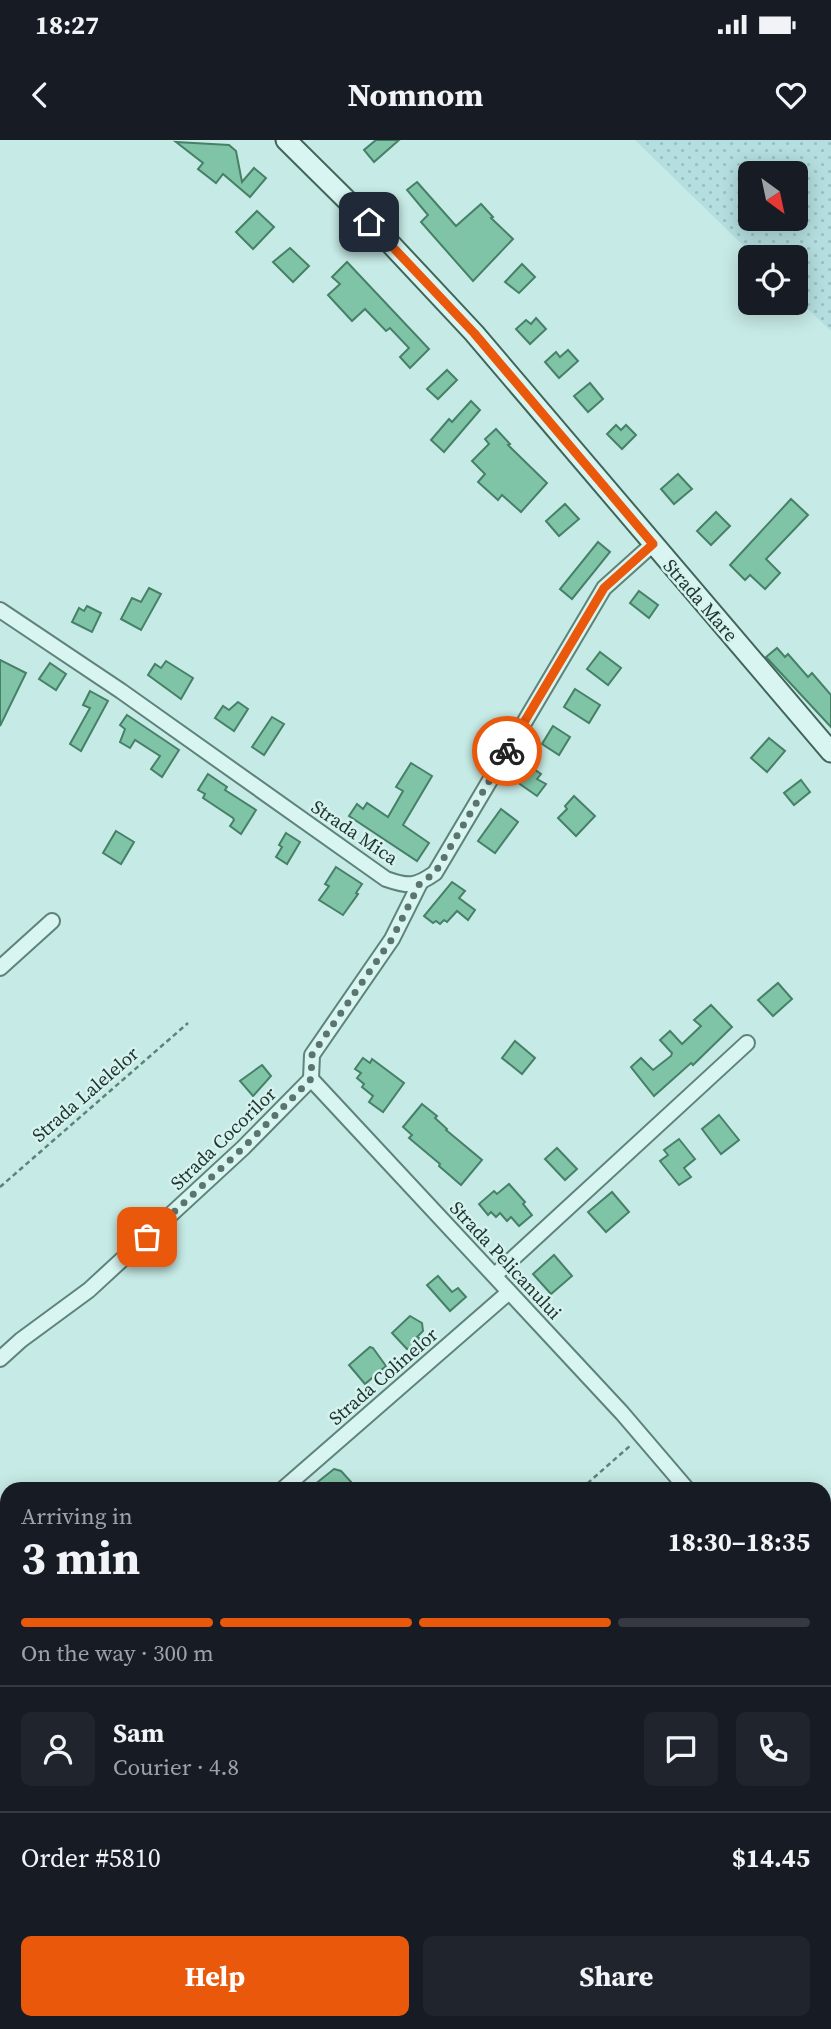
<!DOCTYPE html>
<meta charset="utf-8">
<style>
body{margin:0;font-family:"Source Serif 4",serif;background:#20242c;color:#f1f3f6;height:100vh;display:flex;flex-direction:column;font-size:26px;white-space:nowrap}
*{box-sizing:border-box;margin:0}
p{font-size:23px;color:#9ea1a6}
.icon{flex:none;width:38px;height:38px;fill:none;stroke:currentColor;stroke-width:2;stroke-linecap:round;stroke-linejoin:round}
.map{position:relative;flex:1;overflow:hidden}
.details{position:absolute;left:0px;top:1342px;width:831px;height:548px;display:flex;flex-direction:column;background:#171b24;border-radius:21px 21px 0 0;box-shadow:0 4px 18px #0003}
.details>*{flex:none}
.needle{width:46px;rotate:147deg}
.controls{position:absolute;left:738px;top:21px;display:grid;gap:14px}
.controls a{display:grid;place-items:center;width:70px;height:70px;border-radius:10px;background:#171b24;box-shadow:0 4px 18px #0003;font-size:35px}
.pin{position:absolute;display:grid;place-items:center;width:60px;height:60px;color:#fff;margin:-30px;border-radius:14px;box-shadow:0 4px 10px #0006}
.courier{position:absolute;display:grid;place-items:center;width:70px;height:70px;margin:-35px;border:5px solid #ea580c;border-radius:50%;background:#fff;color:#222;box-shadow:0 2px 9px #0007}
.headline em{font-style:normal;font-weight:700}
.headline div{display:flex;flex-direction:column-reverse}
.headline{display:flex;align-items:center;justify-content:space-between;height:119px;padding:0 21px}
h1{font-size:46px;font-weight:700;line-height:52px}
.bar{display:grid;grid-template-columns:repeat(4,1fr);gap:10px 7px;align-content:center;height:84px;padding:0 21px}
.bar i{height:9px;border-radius:5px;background:#363941}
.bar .current{background:#ea580c}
.bar p{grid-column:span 4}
.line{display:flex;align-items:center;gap:18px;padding:0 21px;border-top:2px solid #363941}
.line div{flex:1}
.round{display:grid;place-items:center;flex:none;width:74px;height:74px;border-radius:10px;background:#20242c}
.button{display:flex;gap:14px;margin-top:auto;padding:14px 21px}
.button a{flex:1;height:80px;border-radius:10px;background:#ea580c;color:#fff;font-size:28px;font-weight:700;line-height:80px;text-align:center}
.button a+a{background:#20242c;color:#f1f3f6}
.status{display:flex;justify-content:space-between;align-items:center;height:49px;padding:0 35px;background:#171b24;direction:ltr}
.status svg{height:19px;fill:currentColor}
header{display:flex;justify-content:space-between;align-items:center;height:91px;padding:0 21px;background:#171b24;font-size:32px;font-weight:700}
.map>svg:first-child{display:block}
</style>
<div class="status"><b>18:27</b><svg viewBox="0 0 49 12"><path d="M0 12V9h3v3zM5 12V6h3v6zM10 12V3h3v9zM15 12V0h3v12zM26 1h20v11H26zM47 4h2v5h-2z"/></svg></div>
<header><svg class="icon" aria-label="back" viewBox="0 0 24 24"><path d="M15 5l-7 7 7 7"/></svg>Nomnom<svg class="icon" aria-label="heart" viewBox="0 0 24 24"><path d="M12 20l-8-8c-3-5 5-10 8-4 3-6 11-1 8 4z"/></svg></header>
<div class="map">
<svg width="831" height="1889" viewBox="0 0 831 1889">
<defs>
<pattern id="farmland-dots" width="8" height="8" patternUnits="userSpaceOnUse" patternTransform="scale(1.75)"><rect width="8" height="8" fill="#b4dedf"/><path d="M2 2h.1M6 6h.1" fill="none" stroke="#9abfc0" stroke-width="1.8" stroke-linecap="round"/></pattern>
</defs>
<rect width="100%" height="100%" fill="#c6eae5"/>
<path fill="url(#farmland-dots)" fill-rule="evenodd" d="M 635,0 L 831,0 L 831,191 L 796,158 L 796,117 L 755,117 ZM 751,33 L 796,33 L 796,79 L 751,79 Z"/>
<g fill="#80c4a8" stroke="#468067" stroke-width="2">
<path d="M 376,0 L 399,0 L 374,22 L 364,10 Z"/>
<path d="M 176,2 L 229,5 L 236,11 L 242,42 L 254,28 L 266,38 L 250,57 L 223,34 L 216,43 L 198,29 L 203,23 Z"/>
<path d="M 417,42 L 456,86 L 481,64 L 493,77 L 491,78 L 513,99 L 473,141 L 421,82 L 428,75 L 407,50 Z"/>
<path d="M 257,71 L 274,87 L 253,109 L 236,92 Z"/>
<path d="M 290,108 L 309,126 L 293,142 L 273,122 Z"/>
<path d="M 347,122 L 429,209 L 410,228 L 400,217 L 409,208 L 390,188 L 386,191 L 365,169 L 352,181 L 328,155 L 340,144 L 332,137 Z"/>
<path d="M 522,124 L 535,137 L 519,153 L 505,142 Z"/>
<path d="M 536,178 L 546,189 L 530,204 L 516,189 L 526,180 L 531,184 Z"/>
<path d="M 568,210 L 578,221 L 559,238 L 545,222 L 556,212 L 560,217 Z"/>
<path d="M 447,230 L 457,240 L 438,259 L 427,249 Z"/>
<path d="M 590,243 L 603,259 L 588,272 L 574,256 Z"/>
<path d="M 471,261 L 480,270 L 444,312 L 431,300 L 449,279 L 452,282 Z"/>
<path d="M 616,285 L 621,290 L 626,285 L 636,295 L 622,309 L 607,294 Z"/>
<path d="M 496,289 L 510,304 L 508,305 L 547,343 L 521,372 L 502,355 L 498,360 L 478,342 L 485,334 L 472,321 L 489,304 L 485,299 Z"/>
<path d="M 678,334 L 692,349 L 674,364 L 661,349 Z"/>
<path d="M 791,359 L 808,375 L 766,419 L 780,433 L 765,449 L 750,435 L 745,440 L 730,425 Z"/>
<path d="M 565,364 L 579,379 L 559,396 L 546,381 Z"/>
<path d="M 716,372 L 730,386 L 711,405 L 697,391 Z"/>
<path d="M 598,402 L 610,412 L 572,459 L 560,449 Z"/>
<path d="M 149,448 L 161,454 L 141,490 L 121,479 L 132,458 L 141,462 Z"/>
<path d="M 639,451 L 658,465 L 649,478 L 630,463 Z"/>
<path d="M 87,466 L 101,473 L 92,492 L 72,482 L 79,468 L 84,471 Z"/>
<path d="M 777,508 L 785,517 L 788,514 L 808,537 L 812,533 L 831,555 L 831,587 L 766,517 Z"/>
<path d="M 600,512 L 621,528 L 608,545 L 587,529 Z"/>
<path d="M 0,520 L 26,533 L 0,586 Z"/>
<path d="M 166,521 L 193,538 L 181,559 L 148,535 L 155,524 L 161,528 Z"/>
<path d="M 50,523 L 66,534 L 56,550 L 39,539 Z"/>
<path d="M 575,549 L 600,565 L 589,583 L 564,567 Z"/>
<path d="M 90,551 L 108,561 L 81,611 L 70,604 L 90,568 L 83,565 Z"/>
<path d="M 238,562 L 248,569 L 234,591 L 215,578 L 223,566 L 229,570 Z"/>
<path d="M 127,575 L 179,610 L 162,637 L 151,629 L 160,616 L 135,600 L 130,608 L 120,602 L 125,589 L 120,585 Z"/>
<path d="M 272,577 L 284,584 L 264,615 L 252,607 Z"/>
<path d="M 553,586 L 570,597 L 559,615 L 542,604 Z"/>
<path d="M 769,598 L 785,611 L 767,632 L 751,618 Z"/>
<path d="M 411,623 L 432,636 L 403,685 L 429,703 L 417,721 L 349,676 L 357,664 L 363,669 L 367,663 L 388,677 L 403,651 L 396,647 Z"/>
<path d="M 528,625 L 541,634 L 537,639 L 546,644 L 537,656 L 517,642 Z"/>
<path d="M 208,634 L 227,647 L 225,650 L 256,670 L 241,694 L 230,686 L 234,680 L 233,678 L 203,658 L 205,654 L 198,650 Z"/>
<path d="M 801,640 L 810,652 L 794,665 L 784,653 Z"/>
<path d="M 574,656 L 595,676 L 576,696 L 558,678 L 567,669 L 565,666 Z"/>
<path d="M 501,669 L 518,682 L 495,713 L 478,701 Z"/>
<path d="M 116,691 L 134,702 L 121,724 L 103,713 Z"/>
<path d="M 286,693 L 300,702 L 287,724 L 276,717 L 282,707 L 279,705 Z"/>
<path d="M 336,727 L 362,744 L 356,753 L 358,754 L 343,775 L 319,760 L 329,746 L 325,744 Z"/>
<path d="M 452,742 L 465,751 L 459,758 L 475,770 L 468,780 L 457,771 L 447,782 L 444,780 L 440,784 L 436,781 L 433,783 L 424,776 Z"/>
<path d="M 778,843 L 792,859 L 773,876 L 758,860 Z"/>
<path d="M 711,865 L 732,887 L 693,925 L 691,923 L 654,956 L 631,927 L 641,918 L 653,930 L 671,916 L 672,913 L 660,900 L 670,891 L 682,904 L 701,886 L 694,880 Z"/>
<path d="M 515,901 L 535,918 L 522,934 L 502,918 Z"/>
<path d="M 363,918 L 370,923 L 372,919 L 404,943 L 383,972 L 369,962 L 373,956 L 362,947 L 364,944 L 357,938 L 361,933 L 355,929 Z"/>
<path d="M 262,925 L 271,936 L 253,956 L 240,941 Z"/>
<path d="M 422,964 L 437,976 L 435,978 L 447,989 L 446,990 L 482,1020 L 461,1045 L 439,1026 L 440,1024 L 409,998 L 412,995 L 403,987 Z"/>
<path d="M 719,975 L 739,1000 L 721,1014 L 702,989 Z"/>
<path d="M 679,999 L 695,1019 L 684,1028 L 691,1037 L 679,1045 L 660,1021 L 668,1015 L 664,1010 Z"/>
<path d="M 557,1008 L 577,1029 L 565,1040 L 545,1019 Z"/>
<path d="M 509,1044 L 525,1062 L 523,1064 L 532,1075 L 519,1086 L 511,1077 L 507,1081 L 500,1073 L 496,1077 L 491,1072 L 488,1075 L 479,1064 L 494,1051 L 497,1054 Z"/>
<path d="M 612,1052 L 629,1072 L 606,1092 L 588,1072 Z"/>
<path d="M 554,1115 L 572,1136 L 551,1154 L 533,1134 Z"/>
<path d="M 438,1136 L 452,1152 L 458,1148 L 466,1157 L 450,1171 L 427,1145 Z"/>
<path d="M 410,1176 L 422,1183 L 423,1191 L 417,1197 L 419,1198 L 416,1206 L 407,1209 L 392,1193 Z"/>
<path d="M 370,1207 L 373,1208 L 386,1226 L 365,1244 L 349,1225 Z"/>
<path d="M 334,1329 L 341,1331 L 353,1344 L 346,1349 L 309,1349 Z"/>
</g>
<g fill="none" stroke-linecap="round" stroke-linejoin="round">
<g stroke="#5e8378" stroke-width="18">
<g id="street">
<path d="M 0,470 L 121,551 L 386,739 C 409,747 415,747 435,733 L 604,448 L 653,404"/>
<path d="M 420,743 L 392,799 L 312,915 L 311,939 L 622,1273 L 687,1349"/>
<path d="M 0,828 L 52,781"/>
<path d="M 495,1135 L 747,903"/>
<path d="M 0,1219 L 21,1200 L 89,1150 L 243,1008 L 311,939"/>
<path d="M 283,1349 L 509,1152"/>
<path d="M 824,1506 L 831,1513"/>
<path d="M 824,1560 L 831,1554"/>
<path d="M 0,1596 L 7,1603"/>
<path d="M 0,1761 L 7,1755"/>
<path d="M 824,1833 L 831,1827"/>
<path d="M 261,1883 L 267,1889"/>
<path d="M 443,1889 L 450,1883"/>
<path d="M 761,1889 L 768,1883"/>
</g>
</g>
<g stroke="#416559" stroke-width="23">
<path id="secondary" d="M 286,0 L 387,100 L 474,193 L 831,612"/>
</g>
<g stroke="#5e8378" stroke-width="2.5" stroke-dasharray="5 3.5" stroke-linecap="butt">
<path d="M 0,1047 L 188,883"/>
<path d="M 581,1349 L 631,1305"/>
</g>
<use href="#street" stroke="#d8f5f2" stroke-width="14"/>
<use href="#secondary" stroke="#d8f5f2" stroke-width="19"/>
</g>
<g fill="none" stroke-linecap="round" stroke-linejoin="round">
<path stroke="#5a746e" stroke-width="7" stroke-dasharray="0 12.6" d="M 147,1097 L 243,1008 L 311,939 L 312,915 L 392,799 L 420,743 L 435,733 L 507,611"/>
<path stroke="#ea580c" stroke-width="9" d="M 369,82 L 474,193 L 653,404 L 604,448 L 507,611"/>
</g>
<g text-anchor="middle" stroke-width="5" stroke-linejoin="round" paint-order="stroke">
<g font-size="19" fill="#20352e" stroke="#d5f2ef">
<text transform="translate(701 460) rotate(49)" y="7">Strada Mare</text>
<text transform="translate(355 692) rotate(34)" y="7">Strada Mica</text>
<text transform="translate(85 954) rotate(-41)" y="7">Strada Lalelelor</text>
<text transform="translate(223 998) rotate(-44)" y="7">Strada Cocorilor</text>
<text transform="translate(506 1120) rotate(47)" y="7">Strada Pelicanului</text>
<text transform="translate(383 1236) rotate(-41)" y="7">Strada Colinelor</text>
</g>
</g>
</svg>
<div class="controls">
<a><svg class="needle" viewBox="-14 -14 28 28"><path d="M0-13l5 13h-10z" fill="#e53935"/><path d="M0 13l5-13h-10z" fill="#9ea1a6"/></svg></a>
<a><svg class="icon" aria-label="locate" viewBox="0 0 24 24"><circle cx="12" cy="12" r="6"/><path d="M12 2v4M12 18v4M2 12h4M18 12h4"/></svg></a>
</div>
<div class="pin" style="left:147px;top:1097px;background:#ea580c"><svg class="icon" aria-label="bag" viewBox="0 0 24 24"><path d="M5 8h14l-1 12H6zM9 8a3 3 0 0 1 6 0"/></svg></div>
<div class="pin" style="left:369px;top:82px;background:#1f2937"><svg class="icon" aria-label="home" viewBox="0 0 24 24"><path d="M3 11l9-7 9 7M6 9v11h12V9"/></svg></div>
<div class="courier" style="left:507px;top:611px"><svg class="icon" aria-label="bike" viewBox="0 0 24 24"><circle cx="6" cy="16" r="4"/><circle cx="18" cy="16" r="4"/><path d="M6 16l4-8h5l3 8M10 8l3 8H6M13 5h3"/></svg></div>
<section class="details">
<div class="headline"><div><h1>3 min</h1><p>Arriving in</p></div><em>18:30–18:35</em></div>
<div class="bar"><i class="current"></i><i class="current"></i><i class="current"></i><i></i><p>On the way · 300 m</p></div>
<div class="line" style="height:126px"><a class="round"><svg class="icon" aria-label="person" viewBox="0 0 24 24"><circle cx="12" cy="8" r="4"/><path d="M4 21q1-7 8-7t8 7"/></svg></a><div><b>Sam</b><p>Courier · 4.8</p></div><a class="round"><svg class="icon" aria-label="chat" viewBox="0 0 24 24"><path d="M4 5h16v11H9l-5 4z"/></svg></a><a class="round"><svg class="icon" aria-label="phone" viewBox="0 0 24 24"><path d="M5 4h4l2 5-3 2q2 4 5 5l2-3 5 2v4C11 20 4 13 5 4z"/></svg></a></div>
<div class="line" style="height:91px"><div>Order #5810</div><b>$14.45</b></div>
<div class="button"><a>Help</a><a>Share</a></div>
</section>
</div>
